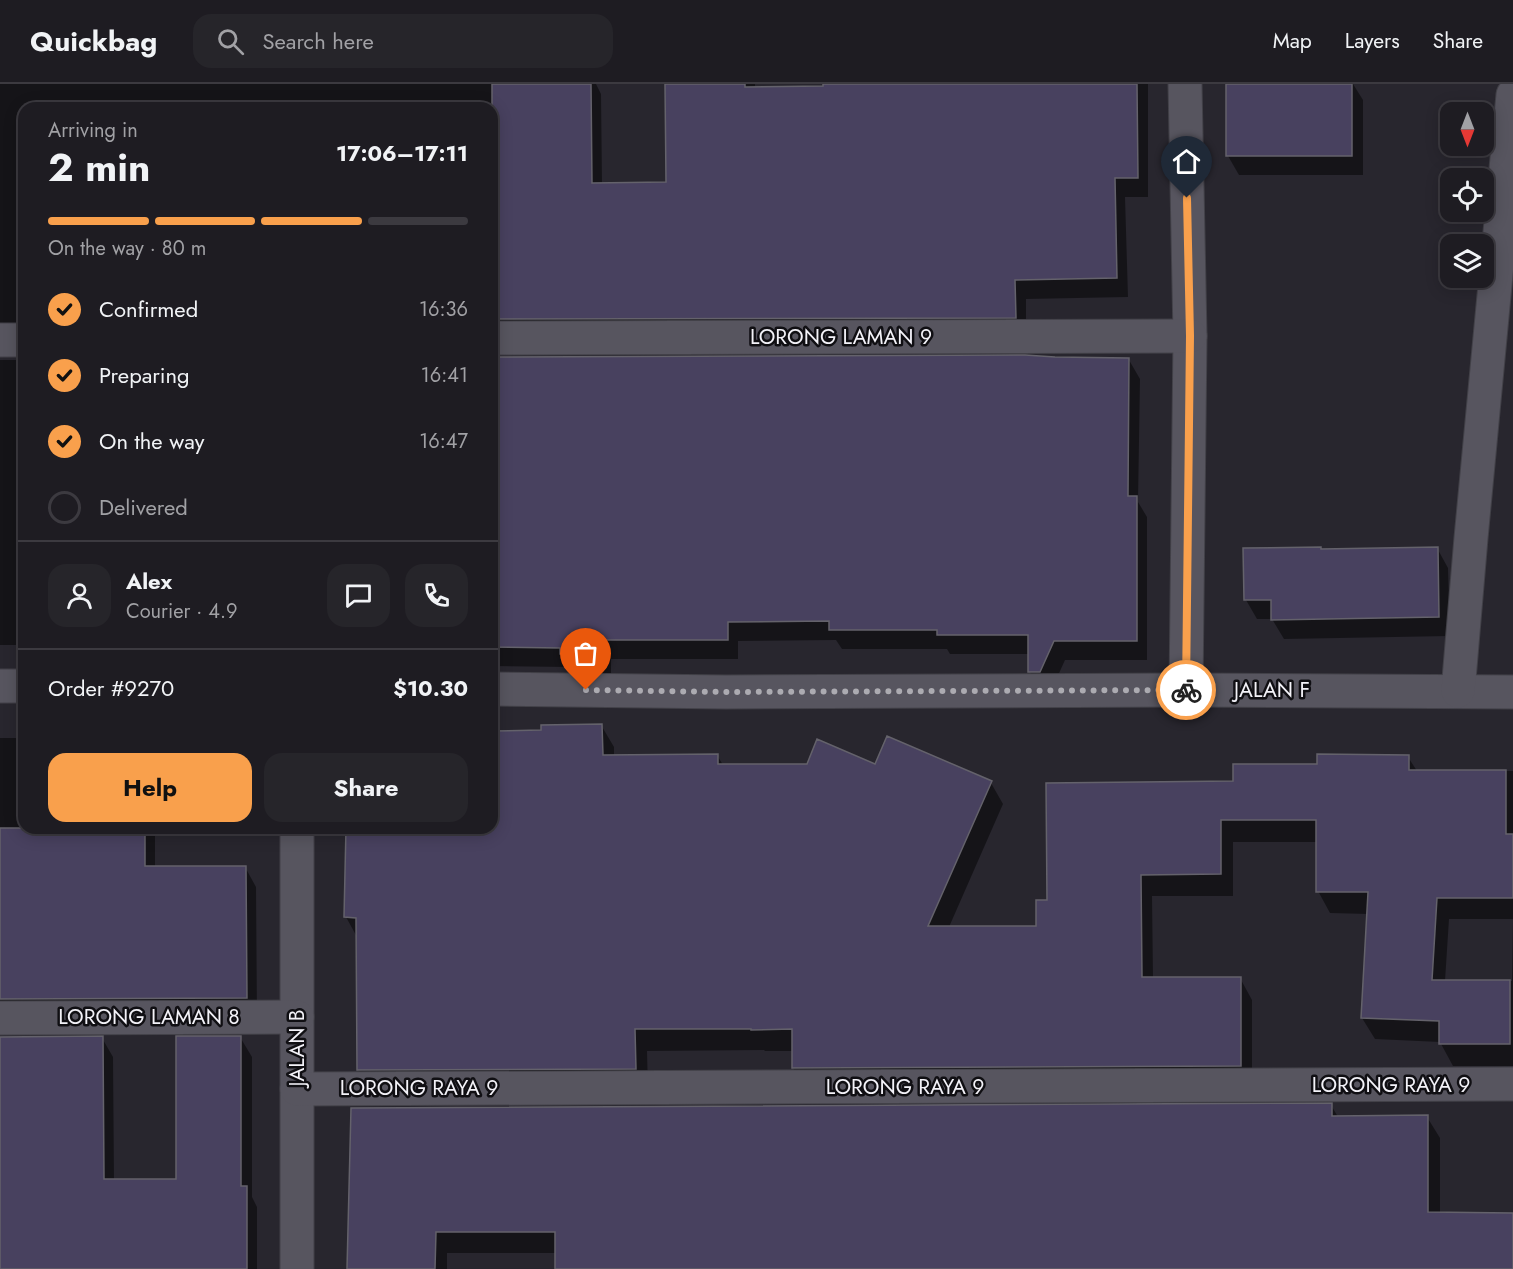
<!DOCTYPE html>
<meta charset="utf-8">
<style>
body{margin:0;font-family:Jost,sans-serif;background:#26252a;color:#f1f3f6;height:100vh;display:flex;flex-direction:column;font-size:22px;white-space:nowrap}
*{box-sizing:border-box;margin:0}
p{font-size:20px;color:#a1a1a5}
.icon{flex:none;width:33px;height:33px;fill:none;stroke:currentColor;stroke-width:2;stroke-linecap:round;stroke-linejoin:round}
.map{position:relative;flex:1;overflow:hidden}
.sheet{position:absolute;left:18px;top:18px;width:480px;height:732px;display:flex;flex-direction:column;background:#1e1c22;border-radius:18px;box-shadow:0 3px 15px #0003,0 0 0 2px #3c3a40}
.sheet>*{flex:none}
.needle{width:39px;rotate:180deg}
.fabs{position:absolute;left:1440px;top:18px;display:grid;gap:12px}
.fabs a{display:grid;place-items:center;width:54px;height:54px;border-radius:12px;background:#1e1c22;box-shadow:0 3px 15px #0003,0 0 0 2px #3c3a40;font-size:30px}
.pin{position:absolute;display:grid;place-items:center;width:51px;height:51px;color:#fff;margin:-62px -26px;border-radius:50% 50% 50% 0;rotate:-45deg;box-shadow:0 0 6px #0007}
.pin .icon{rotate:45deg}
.courier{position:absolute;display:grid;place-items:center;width:60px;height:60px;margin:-30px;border:4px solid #f9a04c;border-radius:50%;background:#fff;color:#222;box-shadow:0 2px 8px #0007}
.headline em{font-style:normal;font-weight:700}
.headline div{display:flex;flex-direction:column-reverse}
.headline{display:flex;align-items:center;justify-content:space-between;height:102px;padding:0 30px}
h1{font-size:39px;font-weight:700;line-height:45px}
.bar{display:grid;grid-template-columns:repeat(4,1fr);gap:9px 6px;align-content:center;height:72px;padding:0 30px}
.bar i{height:8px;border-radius:4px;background:#3c3a40}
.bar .selected{background:#f9a04c}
.bar p{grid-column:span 4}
.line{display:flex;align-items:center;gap:15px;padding:0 30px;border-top:2px solid #3c3a40}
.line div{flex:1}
.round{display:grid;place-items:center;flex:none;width:63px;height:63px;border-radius:18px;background:#26252a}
ol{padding:0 30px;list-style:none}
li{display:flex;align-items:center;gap:18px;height:66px}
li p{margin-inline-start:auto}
li .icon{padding:6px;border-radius:50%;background:#f9a04c;color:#111;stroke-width:4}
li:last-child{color:#a1a1a5}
li i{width:33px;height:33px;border:3px solid #3c3a40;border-radius:50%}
.button{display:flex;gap:12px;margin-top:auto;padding:12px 30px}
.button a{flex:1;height:69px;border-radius:18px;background:#f9a04c;color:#111;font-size:24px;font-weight:700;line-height:69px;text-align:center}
.button a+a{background:#26252a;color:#f1f3f6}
header{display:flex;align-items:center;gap:36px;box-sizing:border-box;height:84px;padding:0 30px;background:#1e1c22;border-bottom:2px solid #3c3a40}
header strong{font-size:28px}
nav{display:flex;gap:33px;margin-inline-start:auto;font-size:21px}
.search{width:420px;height:54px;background:#26252a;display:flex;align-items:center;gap:15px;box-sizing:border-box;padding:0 21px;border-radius:18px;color:#a1a1a5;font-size:22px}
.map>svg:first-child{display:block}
</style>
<header>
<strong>Quickbag</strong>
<div class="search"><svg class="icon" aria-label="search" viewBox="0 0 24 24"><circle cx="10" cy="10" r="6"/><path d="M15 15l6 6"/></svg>Search here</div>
<nav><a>Map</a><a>Layers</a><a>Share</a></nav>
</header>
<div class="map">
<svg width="1513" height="1185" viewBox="0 0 1513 1185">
<rect width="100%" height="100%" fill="#28262e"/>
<g fill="#0007" fill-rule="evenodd">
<path d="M 0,0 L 596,0 L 601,10 L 602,100 L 668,100 L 666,0 L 755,0 L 755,4 L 825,4 L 825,0 L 1148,0 L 1148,113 L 1125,113 L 1128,213 L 1026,215 L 1026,253 L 492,259 L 492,24 L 24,24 L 24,256 L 0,261 Z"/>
<path d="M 1228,0 L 1353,0 L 1363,16 L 1363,91 L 1239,91 L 1228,72 Z"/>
<path d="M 492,274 L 1129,276 L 1140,295 L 1138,418 L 1147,433 L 1147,576 L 1065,576 L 1051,607 L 1041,607 L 1030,588 L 1030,570 L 950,570 L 947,565 L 842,565 L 836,556 L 738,557 L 738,575 L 611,575 L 611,590 L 573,589 L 569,583 L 492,582 Z"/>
<rect x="0" y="276" width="24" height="285"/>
<path d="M 1437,464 L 1448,484 L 1450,552 L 1284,555 L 1272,535 L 1257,535 L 1246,516 Z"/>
<path d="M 601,641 L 614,663 L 614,672 L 717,671 L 723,681 L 876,682 L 991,699 L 1003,720 L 949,843 L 1038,843 L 1048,818 L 1234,699 L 1318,681 L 1408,673 L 1417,687 L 1513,687 L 1513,982 L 1453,982 L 1440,958 L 1375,955 L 1362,934 L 1368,830 L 1330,829 L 1318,807 L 1318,758 L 1233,758 L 1233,812 L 1152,812 L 1153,894 L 1240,894 L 1252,916 L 1252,1004 L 806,1006 L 793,984 L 793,967 L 765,967 L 764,966 L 647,967 L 648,1006 L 371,1007 L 358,986 L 357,853 L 346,833 L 348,744 L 492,744 L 492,648 L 543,648 ZM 1449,835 L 1513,835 L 1512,897 L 1445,897 Z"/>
<path d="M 0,654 L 24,654 L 24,744 L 155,744 L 155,784 L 245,783 L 256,803 L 257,934 L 0,939 Z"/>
<path d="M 240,953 L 252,973 L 252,1113 L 257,1123 L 257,1185 L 0,1185 L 0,954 L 102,954 L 113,973 L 114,1097 L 178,1096 Z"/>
<path d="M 1331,1021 L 1338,1033 L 1427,1033 L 1440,1054 L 1440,1130 L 1513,1131 L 1513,1185 L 556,1185 L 556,1169 L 447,1169 L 447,1185 L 347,1185 L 347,1162 L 349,1162 L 353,1025 Z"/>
</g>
<g fill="#48415f" stroke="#64626b" stroke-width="1.5">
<path d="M 492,0 L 591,0 L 592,99 L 666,98 L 665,0 L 745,0 L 745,3 L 823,2 L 823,0 L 1137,0 L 1138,94 L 1115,94 L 1117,194 L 1015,196 L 1016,234 L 492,235 Z"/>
<rect x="1226" y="0" width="126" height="72"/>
<path d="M 1025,271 L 1055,273 L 1129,274 L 1128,412 L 1137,412 L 1137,557 L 1054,557 L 1040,588 L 1028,588 L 1028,551 L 937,551 L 937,546 L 829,546 L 829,537 L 728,538 L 728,556 L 601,556 L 600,570 L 560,570 L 560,564 L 492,563 L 492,273 Z"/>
<path d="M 1321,463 L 1321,465 L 1438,463 L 1439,533 L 1271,536 L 1271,516 L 1244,516 L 1243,464 Z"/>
<path d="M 602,640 L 603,671 L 718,670 L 718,680 L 807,680 L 817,655 L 875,680 L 887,652 L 992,697 L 928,842 L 1036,842 L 1036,816 L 1047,816 L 1046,699 L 1233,697 L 1233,680 L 1317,680 L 1317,670 L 1409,671 L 1409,686 L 1506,686 L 1506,750 L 1513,750 L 1513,814 L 1437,814 L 1432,896 L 1510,896 L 1510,960 L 1439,960 L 1439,937 L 1361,934 L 1368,808 L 1316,808 L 1316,736 L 1221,736 L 1221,790 L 1141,791 L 1142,893 L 1241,893 L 1241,982 L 792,984 L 792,945 L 751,946 L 751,945 L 635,945 L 636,985 L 357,986 L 356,834 L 344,833 L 346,744 L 492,744 L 492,647 L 541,646 L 541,641 Z"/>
<path d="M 0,744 L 145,744 L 145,782 L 246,782 L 247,914 L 0,915 Z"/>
<path d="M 103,952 L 104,1095 L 176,1095 L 176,952 L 241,952 L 241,1102 L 247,1102 L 247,1185 L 0,1185 L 0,953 Z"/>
<path d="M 1332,1019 L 1332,1032 L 1428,1031 L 1428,1128 L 1513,1129 L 1513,1185 L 555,1185 L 555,1148 L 436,1148 L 435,1185 L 347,1185 L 351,1024 Z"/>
</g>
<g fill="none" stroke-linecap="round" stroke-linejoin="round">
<g stroke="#424148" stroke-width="35">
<g id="minor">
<path d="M 1185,0 L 1190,252 L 1186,606"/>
<path d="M 492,254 L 1190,252"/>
<path d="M 0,256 L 24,256"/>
<path d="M 0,602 L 24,602"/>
<path d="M 492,605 L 726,608 L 1186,606 L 1513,608"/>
<path d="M 1458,607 L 1471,454 L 1513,11"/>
<path d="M 297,744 L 297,1185"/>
<path d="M 0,934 L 297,933"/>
<path d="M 297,1005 L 1513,1000"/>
</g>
</g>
<use href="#minor" stroke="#57555f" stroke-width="33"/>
</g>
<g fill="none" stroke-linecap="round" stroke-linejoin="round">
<path stroke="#acabb1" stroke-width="6" stroke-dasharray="0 10.8" d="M 586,606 L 726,608 L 1186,606"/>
<path stroke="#f9a04c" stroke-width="8" d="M 1186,606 L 1190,252 L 1187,114"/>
</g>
<g text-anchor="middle" stroke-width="5" stroke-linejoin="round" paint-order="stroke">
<g font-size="21" fill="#f3f2f8" stroke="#100f13">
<text x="841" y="260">LORONG LAMAN 9</text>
<text x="1272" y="613">JALAN F</text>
<text x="149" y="940">LORONG LAMAN 8</text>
<text transform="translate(297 964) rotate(-90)" y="7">JALAN B</text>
<text x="1391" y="1008">LORONG RAYA 9</text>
<text x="905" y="1010">LORONG RAYA 9</text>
<text x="419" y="1011">LORONG RAYA 9</text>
</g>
</g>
</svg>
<div class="fabs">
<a><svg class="needle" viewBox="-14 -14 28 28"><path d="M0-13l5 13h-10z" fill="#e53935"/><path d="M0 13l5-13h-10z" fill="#a1a1a5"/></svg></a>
<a><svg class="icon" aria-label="locate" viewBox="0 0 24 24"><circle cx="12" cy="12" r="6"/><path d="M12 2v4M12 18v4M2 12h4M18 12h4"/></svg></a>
<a><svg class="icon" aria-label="layers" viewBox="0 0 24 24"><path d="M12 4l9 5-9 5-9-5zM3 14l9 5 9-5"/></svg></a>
</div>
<div class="pin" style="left:586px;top:606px;background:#ea580c"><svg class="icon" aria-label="bag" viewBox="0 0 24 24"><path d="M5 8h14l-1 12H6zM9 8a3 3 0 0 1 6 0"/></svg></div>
<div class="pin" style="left:1187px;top:114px;background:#1f2937"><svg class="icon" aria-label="home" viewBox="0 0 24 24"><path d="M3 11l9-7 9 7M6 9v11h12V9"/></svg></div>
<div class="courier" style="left:1186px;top:606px"><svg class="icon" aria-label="bike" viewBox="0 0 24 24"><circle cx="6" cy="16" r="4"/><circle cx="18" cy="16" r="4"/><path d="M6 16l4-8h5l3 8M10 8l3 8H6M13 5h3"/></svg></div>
<section class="sheet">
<div class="headline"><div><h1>2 min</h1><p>Arriving in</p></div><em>17:06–17:11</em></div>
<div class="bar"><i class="selected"></i><i class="selected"></i><i class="selected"></i><i></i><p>On the way · 80 m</p></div>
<ol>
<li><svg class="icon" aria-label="check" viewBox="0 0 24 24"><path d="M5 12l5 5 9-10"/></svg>Confirmed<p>16:36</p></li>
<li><svg class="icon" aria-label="check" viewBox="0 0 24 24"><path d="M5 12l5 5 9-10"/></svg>Preparing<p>16:41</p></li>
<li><svg class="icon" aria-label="check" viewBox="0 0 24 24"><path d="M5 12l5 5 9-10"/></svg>On the way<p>16:47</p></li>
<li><i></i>Delivered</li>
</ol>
<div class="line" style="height:108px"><a class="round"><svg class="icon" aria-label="person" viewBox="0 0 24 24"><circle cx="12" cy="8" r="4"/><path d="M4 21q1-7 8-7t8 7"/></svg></a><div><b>Alex</b><p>Courier · 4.9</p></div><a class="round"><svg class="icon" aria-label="chat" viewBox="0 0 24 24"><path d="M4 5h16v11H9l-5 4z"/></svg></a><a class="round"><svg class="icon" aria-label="phone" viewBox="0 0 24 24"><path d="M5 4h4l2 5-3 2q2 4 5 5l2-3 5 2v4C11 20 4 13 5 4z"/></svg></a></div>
<div class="line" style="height:78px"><div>Order #9270</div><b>$10.30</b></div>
<div class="button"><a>Help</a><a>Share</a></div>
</section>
</div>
